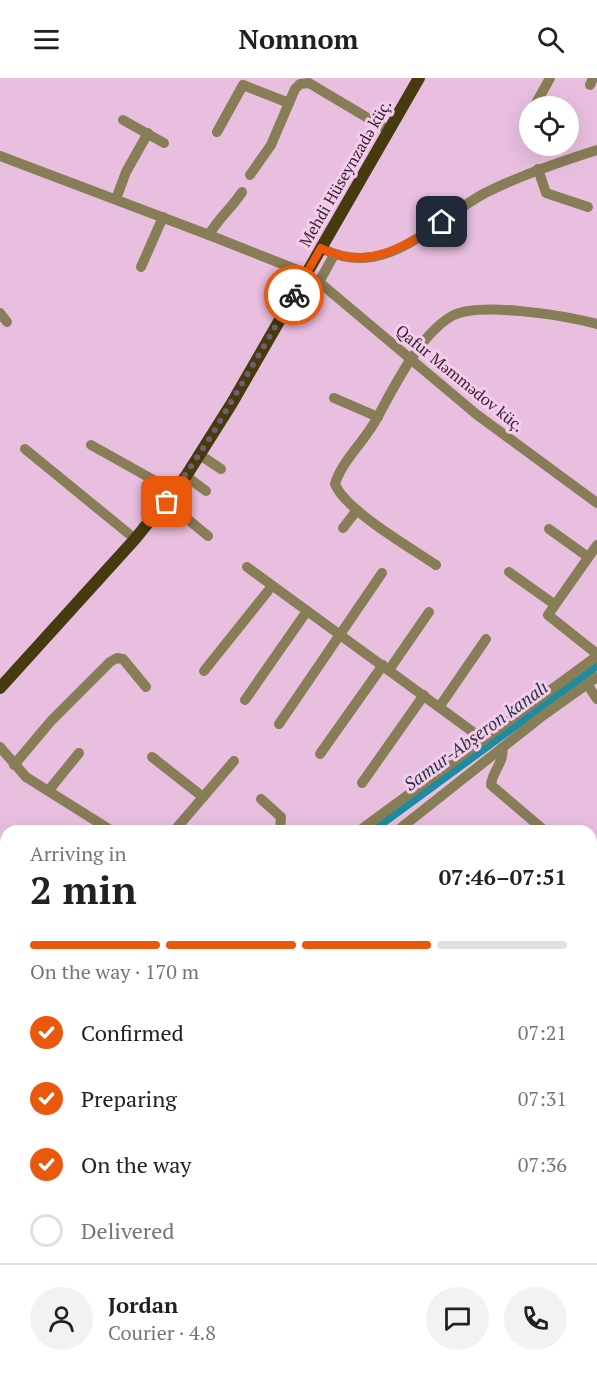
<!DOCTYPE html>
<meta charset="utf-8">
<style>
body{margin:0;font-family:"PT Serif",serif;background:#f2f2f2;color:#202124;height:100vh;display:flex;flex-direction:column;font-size:22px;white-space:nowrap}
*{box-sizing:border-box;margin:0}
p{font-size:20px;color:#757577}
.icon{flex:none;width:33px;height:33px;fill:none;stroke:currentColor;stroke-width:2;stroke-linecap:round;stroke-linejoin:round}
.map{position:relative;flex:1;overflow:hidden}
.drawer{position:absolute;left:0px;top:747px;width:597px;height:560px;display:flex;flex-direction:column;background:#fff;border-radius:18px 18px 0 0;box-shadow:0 6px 24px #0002}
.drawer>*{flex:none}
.controls{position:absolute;left:519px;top:18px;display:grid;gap:12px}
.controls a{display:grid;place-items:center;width:60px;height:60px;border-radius:50%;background:#fff;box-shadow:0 6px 24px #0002;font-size:30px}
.pin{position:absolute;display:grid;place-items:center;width:51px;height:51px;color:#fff;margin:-26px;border-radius:12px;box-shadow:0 3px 9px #0006}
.courier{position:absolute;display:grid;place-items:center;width:60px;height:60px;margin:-30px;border:4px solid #ea580c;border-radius:50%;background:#fff;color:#222;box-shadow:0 2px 8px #0007}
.headline em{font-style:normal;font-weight:600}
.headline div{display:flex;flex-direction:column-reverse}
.headline{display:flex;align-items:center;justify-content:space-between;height:102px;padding:0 30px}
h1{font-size:39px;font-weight:600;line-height:45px}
.bar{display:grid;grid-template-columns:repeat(4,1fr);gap:9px 6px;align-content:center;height:72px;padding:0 30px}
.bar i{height:8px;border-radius:4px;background:#e0e0e0}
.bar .current{background:#ea580c}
.bar p{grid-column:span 4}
.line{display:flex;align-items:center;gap:15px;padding:0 30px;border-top:2px solid #e0e0e0}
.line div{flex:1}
.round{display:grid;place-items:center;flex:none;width:63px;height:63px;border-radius:32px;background:#f2f2f2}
ol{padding:0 30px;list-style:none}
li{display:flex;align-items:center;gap:18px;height:66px}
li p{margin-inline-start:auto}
li .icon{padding:6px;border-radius:50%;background:#ea580c;color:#fff;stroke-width:4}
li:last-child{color:#757577}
li i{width:33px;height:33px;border:3px solid #e0e0e0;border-radius:50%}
header{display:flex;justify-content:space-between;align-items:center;height:78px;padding:0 30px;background:#fff;font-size:27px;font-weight:600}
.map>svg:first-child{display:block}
</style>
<header><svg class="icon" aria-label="menu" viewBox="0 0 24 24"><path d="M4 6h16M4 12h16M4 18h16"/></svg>Nomnom<svg class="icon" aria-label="search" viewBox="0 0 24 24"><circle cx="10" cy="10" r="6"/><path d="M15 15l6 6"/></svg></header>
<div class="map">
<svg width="597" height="1306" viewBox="0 0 597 1306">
<rect width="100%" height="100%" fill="#e9bfdf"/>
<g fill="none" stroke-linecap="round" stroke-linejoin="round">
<g stroke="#1d8ca2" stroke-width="8">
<path d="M 372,753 L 597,588"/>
<path d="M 168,1300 L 183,1306"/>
</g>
<g stroke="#877d57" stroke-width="10">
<path d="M 590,7 L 593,0"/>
<path d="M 535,27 L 550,0"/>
<path d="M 123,42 L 164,65"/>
<path d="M 217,54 L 243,7 L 289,25"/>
<path d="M 0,78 L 209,157 L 300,193 L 319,204 L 476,336 L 597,425"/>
<path d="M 538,91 L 546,115 L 588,129"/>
<path d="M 250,97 L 271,67 L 295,11 L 300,6 L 309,5 L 383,49"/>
<path d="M 116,121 L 126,94 L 148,55"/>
<path d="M 209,157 C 218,140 232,130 242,114"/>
<path d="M 321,170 C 386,204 433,143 485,115 C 521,97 559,84 597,72"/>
<path d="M 141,189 L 163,139"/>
<path d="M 319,204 L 334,177"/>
<path d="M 0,235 L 7,244"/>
<path d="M 334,320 L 378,339"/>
<path d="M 91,367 L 168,410"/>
<path d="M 25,371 L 129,456"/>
<path d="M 200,377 L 221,391"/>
<path d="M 186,398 L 206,413"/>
<path d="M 167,424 L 208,458"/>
<path d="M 343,450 L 357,432"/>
<path d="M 549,451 L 588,479"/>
<path d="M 597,467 L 548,537 L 597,576"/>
<path d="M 436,487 C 411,470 345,432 335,406 C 342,382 366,362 377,340 C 394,309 420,256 452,238 C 479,223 567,238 597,246"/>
<path d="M 247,489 L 484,662"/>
<path d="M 509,494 L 554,526"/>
<path d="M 389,592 L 429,534"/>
<path d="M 204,593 L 268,513"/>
<path d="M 587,606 L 597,621"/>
<path d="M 245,622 L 307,533"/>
<path d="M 440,628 L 486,561"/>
<path d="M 279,646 L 382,495"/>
<path d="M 0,669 L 26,699 L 112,753"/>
<path d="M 502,670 C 505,684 492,693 491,707 L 545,753"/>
<path d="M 320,676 L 383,587"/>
<path d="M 152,679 L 203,719"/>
<path d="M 14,687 L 51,643 L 110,584 L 117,580 L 123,581 L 146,609"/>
<path d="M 362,705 L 424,617"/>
<path d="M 49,712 L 79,675"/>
<path d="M 261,721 L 281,739 L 280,753"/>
<path d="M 174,753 L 234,683"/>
<path d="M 359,753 L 597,578"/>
<path d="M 397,753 L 541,639 L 597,599"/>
<path d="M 591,790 L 597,795"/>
<path d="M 0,907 L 6,899"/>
<path d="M 591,933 L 597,937"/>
<path d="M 0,1006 L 6,1012"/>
<path d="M 0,1060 L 6,1056"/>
<path d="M 591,1068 L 597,1072"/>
<path d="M 591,1122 L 597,1115"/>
<path d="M 591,1292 L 597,1297"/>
<path d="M 150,1300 L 167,1306"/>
<path d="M 194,1300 L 205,1306"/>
<path d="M 304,1300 L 311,1306"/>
<path d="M 450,1306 L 454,1300"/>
</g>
<path stroke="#463b0f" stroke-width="12" d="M 0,610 L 135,461 L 186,398 L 232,325 L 419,0"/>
</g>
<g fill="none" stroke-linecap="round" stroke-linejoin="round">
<path stroke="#745c6f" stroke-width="6" stroke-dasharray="0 10.8" d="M 167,424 L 210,360 L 294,217"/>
<path stroke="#ea580c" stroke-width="8" d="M 294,217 L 321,170 C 364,193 405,170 442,144"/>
</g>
<g text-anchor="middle" stroke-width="6" stroke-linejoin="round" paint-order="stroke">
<g font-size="16" fill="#352632" stroke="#f6ccec">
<text transform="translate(345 95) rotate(-60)" y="6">Mehdi Hüseynzadə küç.</text>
<text transform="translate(460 300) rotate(39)" y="6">Qafur Məmmədov küç.</text>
</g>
<g font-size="18" font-style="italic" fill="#233a3f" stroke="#f6ccec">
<text transform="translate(476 658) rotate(-36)" y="6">Samur-Abşeron kanalı</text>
</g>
</g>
</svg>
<div class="controls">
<a><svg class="icon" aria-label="locate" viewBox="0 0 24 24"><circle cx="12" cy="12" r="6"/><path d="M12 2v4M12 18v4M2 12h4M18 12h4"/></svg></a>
</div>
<div class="pin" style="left:167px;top:424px;background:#ea580c"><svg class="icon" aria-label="bag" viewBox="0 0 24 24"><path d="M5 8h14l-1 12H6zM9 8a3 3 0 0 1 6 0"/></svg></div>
<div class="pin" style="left:442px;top:144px;background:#1f2937"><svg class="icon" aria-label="home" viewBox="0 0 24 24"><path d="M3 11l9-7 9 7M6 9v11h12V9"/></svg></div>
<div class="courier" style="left:294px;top:217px"><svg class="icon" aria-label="bike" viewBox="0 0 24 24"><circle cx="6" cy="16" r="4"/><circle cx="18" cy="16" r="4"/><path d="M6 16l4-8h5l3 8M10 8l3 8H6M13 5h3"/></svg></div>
<section class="drawer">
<div class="headline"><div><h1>2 min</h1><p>Arriving in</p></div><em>07:46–07:51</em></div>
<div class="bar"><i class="current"></i><i class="current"></i><i class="current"></i><i></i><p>On the way · 170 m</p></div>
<ol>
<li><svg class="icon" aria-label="check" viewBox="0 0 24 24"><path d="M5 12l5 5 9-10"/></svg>Confirmed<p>07:21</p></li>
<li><svg class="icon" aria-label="check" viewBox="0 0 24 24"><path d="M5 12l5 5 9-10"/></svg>Preparing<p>07:31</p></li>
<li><svg class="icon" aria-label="check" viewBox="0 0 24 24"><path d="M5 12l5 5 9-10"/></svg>On the way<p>07:36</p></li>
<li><i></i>Delivered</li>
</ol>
<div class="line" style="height:108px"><a class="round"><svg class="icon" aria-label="person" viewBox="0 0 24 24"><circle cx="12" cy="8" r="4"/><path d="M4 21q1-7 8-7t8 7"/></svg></a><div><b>Jordan</b><p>Courier · 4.8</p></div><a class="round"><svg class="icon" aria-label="chat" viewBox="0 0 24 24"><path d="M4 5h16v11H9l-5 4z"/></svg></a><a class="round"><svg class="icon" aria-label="phone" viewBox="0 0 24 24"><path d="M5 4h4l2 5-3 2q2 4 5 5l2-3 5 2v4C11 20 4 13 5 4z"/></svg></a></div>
</section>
</div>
